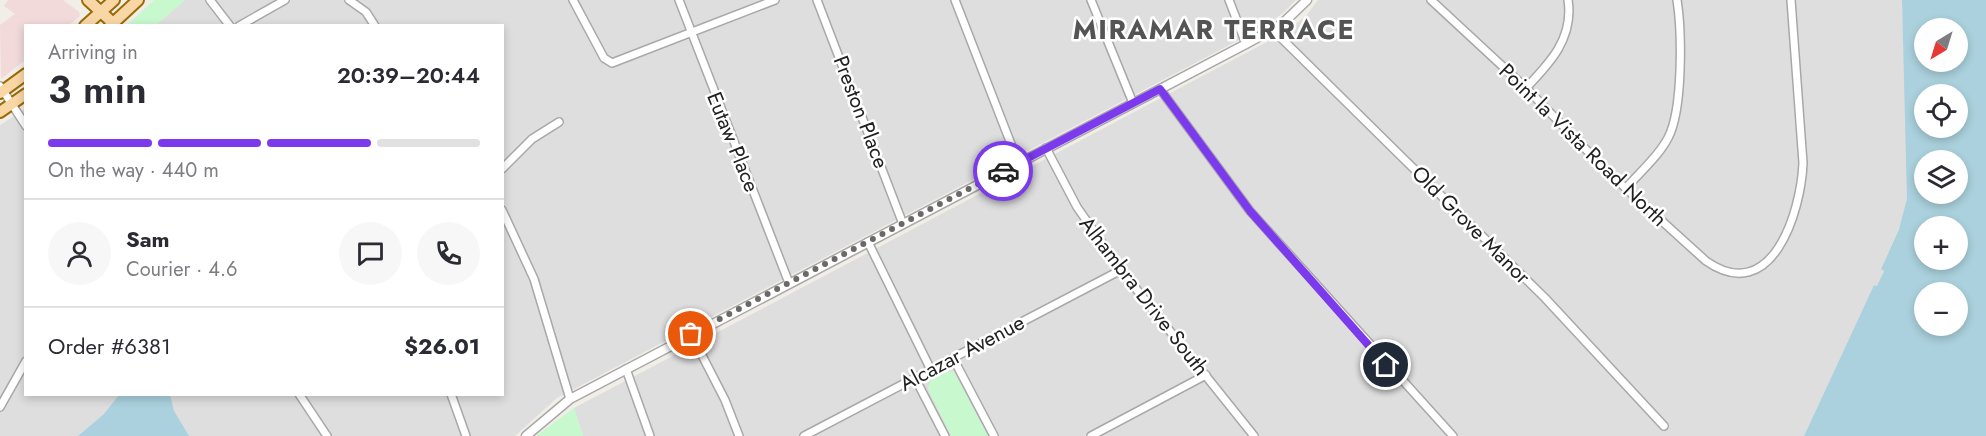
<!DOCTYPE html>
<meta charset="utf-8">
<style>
body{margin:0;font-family:Jost,sans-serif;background:#f7f7f7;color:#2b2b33;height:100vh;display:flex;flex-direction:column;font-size:22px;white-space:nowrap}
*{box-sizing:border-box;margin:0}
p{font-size:20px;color:#7c7c81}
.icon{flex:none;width:33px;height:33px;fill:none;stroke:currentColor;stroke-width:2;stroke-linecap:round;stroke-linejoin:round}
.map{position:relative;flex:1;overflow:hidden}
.sheet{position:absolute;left:24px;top:24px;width:480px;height:372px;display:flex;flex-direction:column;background:#fff;border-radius:0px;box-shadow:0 3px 9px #0003}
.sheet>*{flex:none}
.needle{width:39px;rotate:218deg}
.fabs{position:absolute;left:1914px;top:18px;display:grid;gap:12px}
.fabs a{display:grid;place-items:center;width:54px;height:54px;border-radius:50%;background:#fff;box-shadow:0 3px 9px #0003;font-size:30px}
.pin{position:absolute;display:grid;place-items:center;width:51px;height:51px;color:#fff;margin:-26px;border:3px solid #fff;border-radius:50%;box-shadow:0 2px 6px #0007}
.courier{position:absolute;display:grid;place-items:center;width:60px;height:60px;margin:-30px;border:4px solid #7c3aed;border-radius:50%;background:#fff;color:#222;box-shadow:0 2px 8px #0007}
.headline em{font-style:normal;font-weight:600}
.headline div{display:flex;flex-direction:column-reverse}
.headline{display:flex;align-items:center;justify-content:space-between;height:102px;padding:0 24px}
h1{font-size:39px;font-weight:600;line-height:45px}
.bar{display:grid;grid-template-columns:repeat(4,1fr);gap:9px 6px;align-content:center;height:72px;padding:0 24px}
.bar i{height:8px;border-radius:4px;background:#e1e1e2}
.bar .selected{background:#7c3aed}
.bar p{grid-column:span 4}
.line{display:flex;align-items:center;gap:15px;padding:0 24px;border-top:2px solid #e1e1e2}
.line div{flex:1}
.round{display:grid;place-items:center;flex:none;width:63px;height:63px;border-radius:32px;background:#f7f7f7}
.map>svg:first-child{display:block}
</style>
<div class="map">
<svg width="1986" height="436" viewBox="0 0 1986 436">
<rect width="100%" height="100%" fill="#f1eee8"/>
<g fill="#dfdede">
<path d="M 185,0 L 1296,0 L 1282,14 L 1235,42 L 557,398 L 515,436 L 0,436 L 0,125 L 25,109 L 26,394 L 502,394 L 502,26 L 156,25 Z"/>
<path d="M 1318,0 L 1902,0 L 1908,166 L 1907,199 L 1903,219 L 1881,269 L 1884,270 L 1880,280 L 1877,286 L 1874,285 L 1804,436 L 583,436 L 574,408 L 1284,33 L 1306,16 Z"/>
</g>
<path fill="#f1dad9" d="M 8,0 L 63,0 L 79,12 L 80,16 L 69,25 L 26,26 L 25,60 L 1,79 L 0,25 L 15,14 L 4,6 Z"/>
<g fill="#c8f8cd">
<path d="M 154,0 L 185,0 L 156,25 L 127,25 Z"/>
<path d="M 945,370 L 954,372 L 988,436 L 951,436 L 928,389 L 930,379 Z"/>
<path d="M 574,408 L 583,436 L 536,436 Z"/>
</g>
<g fill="#aad1dd" fill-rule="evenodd">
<path d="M 1902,0 L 1986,0 L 1986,436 L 1804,436 L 1874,285 L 1877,286 L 1884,271 L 1881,269 L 1899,229 L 1907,199 ZM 1924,28 L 1958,28 L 1958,62 L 1924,62 ZM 1924,94 L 1958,94 L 1958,128 L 1924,128 ZM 1924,160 L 1958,160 L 1958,194 L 1924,194 ZM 1924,226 L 1958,226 L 1958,260 L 1924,260 ZM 1924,292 L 1958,292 L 1958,326 L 1924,326 Z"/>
<path d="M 119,395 L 170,395 L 174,411 L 189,436 L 78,436 L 104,414 Z"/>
</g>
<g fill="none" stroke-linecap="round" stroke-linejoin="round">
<g stroke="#a8a8a8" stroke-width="10">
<g id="minor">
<path d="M 210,0 L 230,26"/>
<path d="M 349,0 L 366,12 L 375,26"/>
<path d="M 573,0 L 604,58 L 612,63 L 775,0"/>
<path d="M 679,0 L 789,283"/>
<path d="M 817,0 L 903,224"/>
<path d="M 955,0 L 1018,162"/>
<path d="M 1091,0 L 1133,103"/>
<path d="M 1229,0 L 1246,44"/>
<path d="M 1431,0 L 1526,88 L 1610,174 L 1706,261 C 1772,307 1801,212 1803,163 L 1791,0"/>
<path d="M 239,26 L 285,0"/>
<path d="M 1272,29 L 1545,298 L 1664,426"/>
<path d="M 0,86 L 26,126"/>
<path d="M 1526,88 C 1550,63 1574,38 1568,0"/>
<path d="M 1160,89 L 1250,211 L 1453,436"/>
<path d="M 1046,148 L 1077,207 L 1121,270 L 1254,436"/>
<path d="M 502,169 L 532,139 L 559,122"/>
<path d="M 1626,188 C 1640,172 1658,157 1668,138 C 1683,110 1682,32 1677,0"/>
<path d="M 502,210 L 534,279 L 570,399"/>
<path d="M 868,242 L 931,370"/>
<path d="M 691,334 L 725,400 L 739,436"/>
<path d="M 953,358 L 994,436"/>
<path d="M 626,369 L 650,436"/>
<path d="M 915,378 L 945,436"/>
<path d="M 299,394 L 327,436"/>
<path d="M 451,394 L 466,436"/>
<path d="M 0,407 L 26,361"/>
<path d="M 804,436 L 1121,270"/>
<path d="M 1091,436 L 1206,375"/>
</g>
</g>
<g stroke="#a8a8a8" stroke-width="11">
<path id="tertiary" d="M 526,436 L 570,399 L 1246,44 L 1282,24 L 1307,0"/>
</g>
<g stroke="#9a6b05" stroke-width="14">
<g id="primary">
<path d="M 88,0 L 113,23"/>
<path d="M 85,26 L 114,0"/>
<path d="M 110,26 L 138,0"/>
<path d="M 0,93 L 26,74"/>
<path d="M 0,112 L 26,94"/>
</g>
</g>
<use href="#minor" stroke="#fff" stroke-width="7"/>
<use href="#tertiary" stroke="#fff" stroke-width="8"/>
<use href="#primary" stroke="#f9d6a5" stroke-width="10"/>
</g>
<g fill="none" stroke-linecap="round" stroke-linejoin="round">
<path stroke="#6a6967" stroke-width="6" stroke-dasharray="0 10.8" d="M 691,334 L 1003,171"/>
<path stroke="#7c3aed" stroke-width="8" d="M 1003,171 L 1160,89 L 1250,211 L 1386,365"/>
</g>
<g text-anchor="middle" stroke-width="5" stroke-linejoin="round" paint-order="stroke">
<g font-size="21" fill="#212121" stroke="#fff">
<text transform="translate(861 112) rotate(69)" y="7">Preston Place</text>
<text transform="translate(733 142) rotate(68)" y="7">Eutaw Place</text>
<text transform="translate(1583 145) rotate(44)" y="7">Point la Vista Road North</text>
<text transform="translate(1471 225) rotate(45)" y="7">Old Grove Manor</text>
<text transform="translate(1144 296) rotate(52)" y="7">Alhambra Drive South</text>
<text transform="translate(962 353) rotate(-28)" y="7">Alcazar Avenue</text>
</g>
<g font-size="27" font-weight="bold" letter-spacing="1.5" fill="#545454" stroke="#fff">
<text x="1214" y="39">MIRAMAR TERRACE</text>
</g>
</g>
</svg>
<div class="fabs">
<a><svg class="needle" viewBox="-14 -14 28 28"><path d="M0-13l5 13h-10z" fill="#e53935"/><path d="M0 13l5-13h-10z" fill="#7c7c81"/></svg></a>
<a><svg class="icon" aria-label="locate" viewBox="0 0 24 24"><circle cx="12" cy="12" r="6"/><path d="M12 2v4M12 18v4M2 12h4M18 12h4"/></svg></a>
<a><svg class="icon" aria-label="layers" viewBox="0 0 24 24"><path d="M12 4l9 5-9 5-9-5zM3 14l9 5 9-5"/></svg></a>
<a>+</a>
<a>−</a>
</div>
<div class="pin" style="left:691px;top:334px;background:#ea580c"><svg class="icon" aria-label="bag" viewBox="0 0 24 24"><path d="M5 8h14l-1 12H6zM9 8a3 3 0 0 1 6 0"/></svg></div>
<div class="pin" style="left:1386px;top:365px;background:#1f2937"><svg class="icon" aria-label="home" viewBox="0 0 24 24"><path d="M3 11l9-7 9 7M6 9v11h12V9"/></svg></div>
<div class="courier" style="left:1003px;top:171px"><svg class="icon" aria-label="car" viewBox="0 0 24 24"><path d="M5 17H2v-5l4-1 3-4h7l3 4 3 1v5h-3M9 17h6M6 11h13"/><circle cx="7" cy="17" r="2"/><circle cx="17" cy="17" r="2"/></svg></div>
<section class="sheet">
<div class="headline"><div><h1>3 min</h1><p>Arriving in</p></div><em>20:39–20:44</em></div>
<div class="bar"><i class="selected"></i><i class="selected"></i><i class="selected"></i><i></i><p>On the way · 440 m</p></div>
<div class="line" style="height:108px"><a class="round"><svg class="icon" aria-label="person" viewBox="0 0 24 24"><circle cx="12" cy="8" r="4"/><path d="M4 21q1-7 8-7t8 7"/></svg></a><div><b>Sam</b><p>Courier · 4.6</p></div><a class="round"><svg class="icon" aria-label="chat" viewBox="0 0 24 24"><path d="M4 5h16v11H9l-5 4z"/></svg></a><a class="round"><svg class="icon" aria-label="phone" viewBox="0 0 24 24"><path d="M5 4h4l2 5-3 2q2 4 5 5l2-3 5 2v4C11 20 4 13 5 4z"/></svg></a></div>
<div class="line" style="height:78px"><div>Order #6381</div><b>$26.01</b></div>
</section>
</div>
